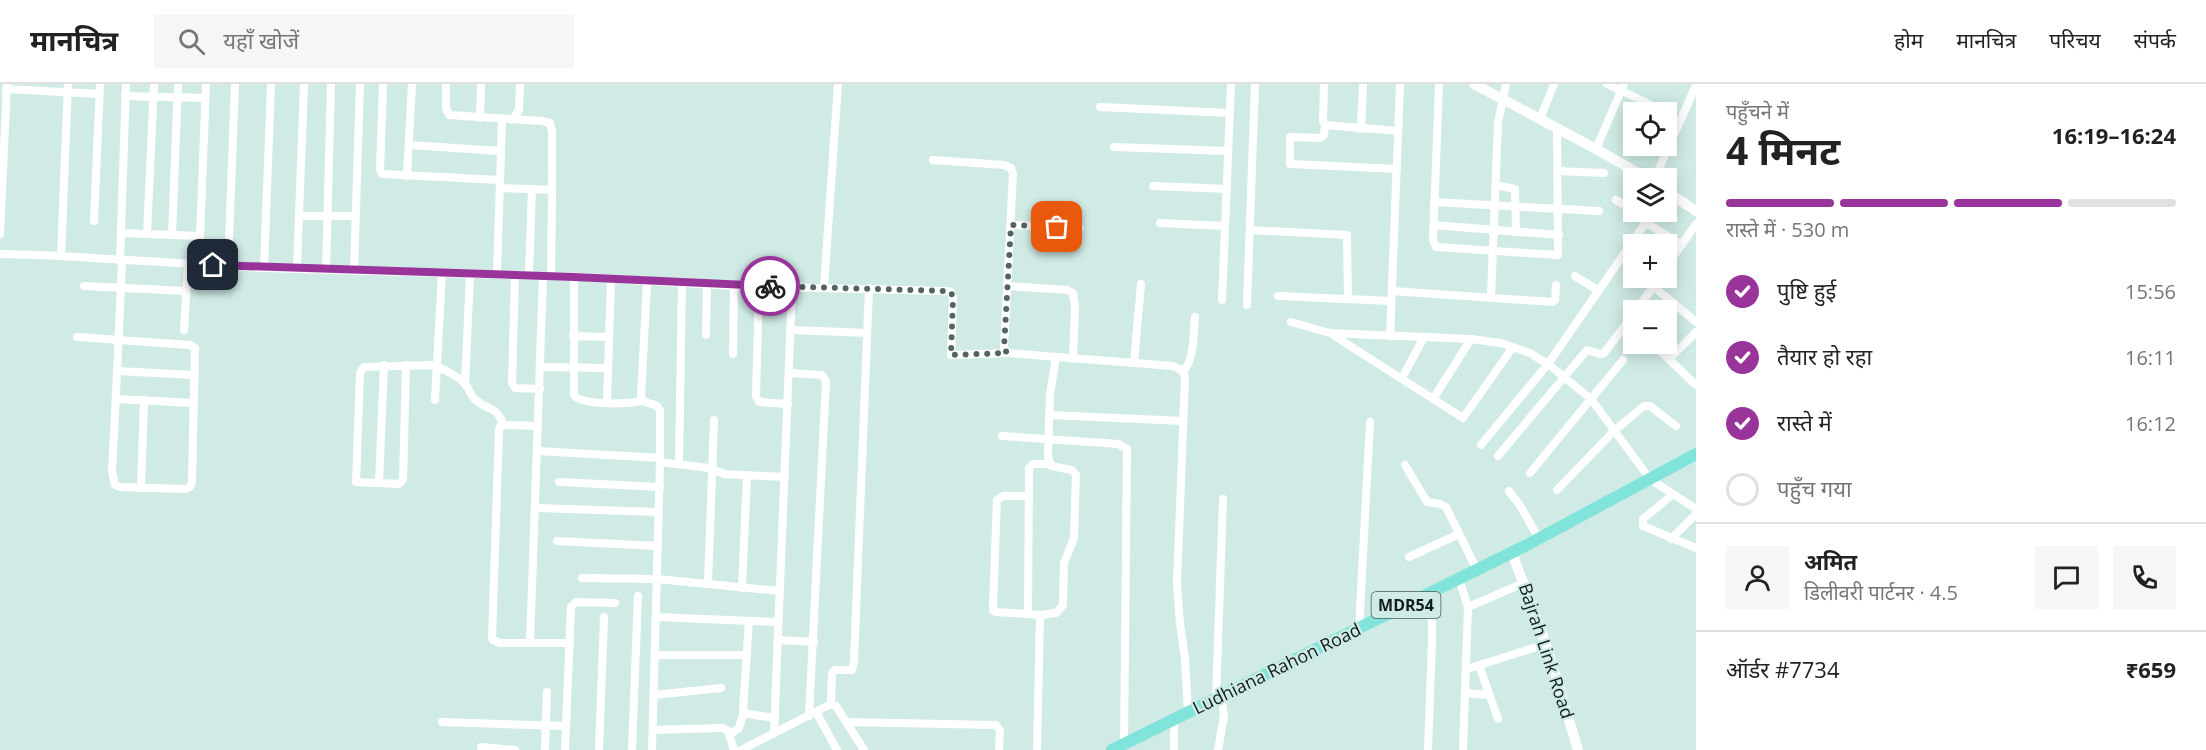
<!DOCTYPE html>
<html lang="hi">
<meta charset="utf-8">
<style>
body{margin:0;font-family:"Open Sans","Noto Sans Devanagari",sans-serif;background:#f6f6f6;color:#222;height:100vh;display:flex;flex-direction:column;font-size:22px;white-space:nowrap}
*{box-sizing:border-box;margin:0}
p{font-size:20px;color:#767676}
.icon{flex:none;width:33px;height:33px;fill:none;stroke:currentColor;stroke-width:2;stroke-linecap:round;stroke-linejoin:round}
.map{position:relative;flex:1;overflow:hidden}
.sheet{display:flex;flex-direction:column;background:#fff;width:510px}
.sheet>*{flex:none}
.fabs{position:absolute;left:1623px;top:18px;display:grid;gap:12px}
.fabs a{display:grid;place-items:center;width:54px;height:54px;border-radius:0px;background:#fff;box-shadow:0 3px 15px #0003;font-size:30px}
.pin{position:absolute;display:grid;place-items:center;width:51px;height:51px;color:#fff;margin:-26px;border-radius:12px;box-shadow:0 3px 9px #0006}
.courier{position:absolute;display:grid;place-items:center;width:60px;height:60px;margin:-30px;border:4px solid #99349a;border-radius:50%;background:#fff;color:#222;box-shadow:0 2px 8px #0007}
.summary em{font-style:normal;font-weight:700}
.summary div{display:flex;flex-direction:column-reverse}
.summary{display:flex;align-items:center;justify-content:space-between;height:102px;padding:0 30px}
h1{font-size:39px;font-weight:700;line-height:45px}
.bar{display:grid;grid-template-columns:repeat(4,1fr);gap:9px 6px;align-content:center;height:72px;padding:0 30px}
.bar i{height:8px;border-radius:4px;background:#e0e0e0}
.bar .on{background:#99349a}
.bar p{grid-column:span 4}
.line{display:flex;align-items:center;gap:15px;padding:0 30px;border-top:2px solid #e0e0e0}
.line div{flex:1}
.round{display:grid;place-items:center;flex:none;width:63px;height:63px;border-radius:0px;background:#f6f6f6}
ol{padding:0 30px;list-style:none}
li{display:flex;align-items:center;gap:18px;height:66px}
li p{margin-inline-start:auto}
li .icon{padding:6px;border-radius:50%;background:#99349a;color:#fff;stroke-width:4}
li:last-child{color:#767676}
li i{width:33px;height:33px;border:3px solid #e0e0e0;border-radius:50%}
header{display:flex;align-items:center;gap:36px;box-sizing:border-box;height:84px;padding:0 30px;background:#fff;border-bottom:2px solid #e0e0e0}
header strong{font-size:28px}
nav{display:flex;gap:33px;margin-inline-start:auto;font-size:21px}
.search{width:420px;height:54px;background:#f6f6f6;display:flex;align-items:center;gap:15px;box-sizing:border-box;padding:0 21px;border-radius:0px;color:#767676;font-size:22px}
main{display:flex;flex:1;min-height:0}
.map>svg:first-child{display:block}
</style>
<header>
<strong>मानचित्र</strong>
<div class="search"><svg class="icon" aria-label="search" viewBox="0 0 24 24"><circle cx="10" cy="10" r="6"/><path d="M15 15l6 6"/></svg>यहाँ खोजें</div>
<nav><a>होम</a><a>मानचित्र</a><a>परिचय</a><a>संपर्क</a></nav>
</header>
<main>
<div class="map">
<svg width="1696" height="666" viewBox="0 0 1696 666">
<rect width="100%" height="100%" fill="#d0ebe6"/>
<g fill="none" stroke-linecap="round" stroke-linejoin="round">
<g stroke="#fff" stroke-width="8">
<path d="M 383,0 L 380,86 L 382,90 L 500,96"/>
<path d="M 446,0 L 446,24 L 449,31 L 542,37 L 550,39 L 552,47 C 552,95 552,143 551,192"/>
<path d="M 1324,0 L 1323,37 L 1325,41 L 1398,47"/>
<path d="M 1439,0 L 1433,156 L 1436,163 L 1558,171 L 1557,44"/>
<path d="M 1607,0 L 1666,28"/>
<path d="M 6,5 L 99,10"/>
<path d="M 125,12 L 205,14"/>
<path d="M 1100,23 L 1230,29"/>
<path d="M 480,34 L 481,0"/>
<path d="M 1540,35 L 1554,0"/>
<path d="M 512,36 L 519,26 L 520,0"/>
<path d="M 1325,41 L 1324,51 L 1320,54 L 1290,53 L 1290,80 L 1397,85"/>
<path d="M 1361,45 L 1363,0"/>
<path d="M 409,61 L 501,67"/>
<path d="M 1114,63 L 1228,67"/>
<path d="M 1596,65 L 1624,0"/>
<path d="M 933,76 L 1004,81 L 1011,84 L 1013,90 L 1004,264 L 1007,269 L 1173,282 L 1183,287 L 1185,293 L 1177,499 L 1180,540 L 1185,574 L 1188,629"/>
<path d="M 1558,87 L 1604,89"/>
<path d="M 407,92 L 412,0"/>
<path d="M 1655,94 L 1696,1"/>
<path d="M 1496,101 L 1515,105 L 1516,148"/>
<path d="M 1153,102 L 1227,105"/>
<path d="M 500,104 L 552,106"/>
<path d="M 1616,116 L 1634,127"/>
<path d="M 1434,118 L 1599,127"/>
<path d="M 299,132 L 355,132"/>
<path d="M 94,137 L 100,0"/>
<path d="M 1645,138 L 1682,161"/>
<path d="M 1160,139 L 1225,142"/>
<path d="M 1011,141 L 1080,144"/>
<path d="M 1433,141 L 1559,151"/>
<path d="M 1250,146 L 1347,151 L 1348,215"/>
<path d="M 121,149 L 200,152"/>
<path d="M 0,150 L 7,0"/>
<path d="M 147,150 L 154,0"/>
<path d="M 172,151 L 178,0"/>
<path d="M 0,170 L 42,171 L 264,184 L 584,193 L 647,197"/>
<path d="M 61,172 L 68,0"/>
<path d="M 120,176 L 126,0"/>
<path d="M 199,180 L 206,0"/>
<path d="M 228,182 L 235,0"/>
<path d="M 1666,183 L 1696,140"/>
<path d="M 264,184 L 271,0"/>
<path d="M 297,185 L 304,0"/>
<path d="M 326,186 L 331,0"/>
<path d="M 354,187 L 360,0"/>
<path d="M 497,190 L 502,35"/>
<path d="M 515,191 L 512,299 L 515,304 L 540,305"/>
<path d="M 529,191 L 532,105"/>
<path d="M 1575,192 L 1599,207"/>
<path d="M 574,193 L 574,311 C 583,322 628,320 642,317"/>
<path d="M 84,202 L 186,207"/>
<path d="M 759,202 L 756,312 L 759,318 L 788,320"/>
<path d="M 1007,202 L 1067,206 L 1073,209 L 1075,222 L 1073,275"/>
<path d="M 824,203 L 838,0"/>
<path d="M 1654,203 L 1696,238"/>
<path d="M 1392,207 L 1553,218 L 1555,216 L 1556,201"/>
<path d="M 1278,212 L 1391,217"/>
<path d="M 1491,213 L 1498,39 L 1506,0"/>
<path d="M 1222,216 L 1231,0"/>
<path d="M 1247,221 L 1255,0"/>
<path d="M 1636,226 L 1660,194"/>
<path d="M 1291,238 L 1330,249 L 1471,255 L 1501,259 L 1530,269 L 1548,280 L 1591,315 L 1650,395 L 1696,425"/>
<path d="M 184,246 L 188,180"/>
<path d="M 792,246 L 867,249"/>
<path d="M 706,251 L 707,200"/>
<path d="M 1333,251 L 1463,334 L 1513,263"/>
<path d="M 573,252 L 608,253"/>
<path d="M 1390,252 L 1400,0"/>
<path d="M 77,253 L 190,261 L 195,264 L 192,397 L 190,403 L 186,405 L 120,403 L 115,401 L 112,387 C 116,317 119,247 122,177"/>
<path d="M 1653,260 L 1696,301"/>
<path d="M 733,270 L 734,202"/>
<path d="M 1669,275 L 1696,248"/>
<path d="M 1134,279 L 1141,200"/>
<path d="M 406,281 L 403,396 L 399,400 L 356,398 L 360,289 L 364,283 L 431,281 C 441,283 459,293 465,300 C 470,305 470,312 476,316 C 489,328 494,319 504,341"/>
<path d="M 541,283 L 607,284"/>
<path d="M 117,287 L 195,291"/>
<path d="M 1183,287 C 1195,275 1193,249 1195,233"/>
<path d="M 790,289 L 822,291 L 826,297 L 809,632"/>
<path d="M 1402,294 L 1424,253"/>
<path d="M 465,300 L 470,190"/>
<path d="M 116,315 L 193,319"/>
<path d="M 1433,315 L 1471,255"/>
<path d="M 435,316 L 442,190"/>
<path d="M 607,318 L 611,195"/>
<path d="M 1049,331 L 1183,337"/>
<path d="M 538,342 L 504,341 L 500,342 L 499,347 L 492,554 L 493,556 L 500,559 L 570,559"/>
<path d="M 1002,352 L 1119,360 L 1127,365 L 1124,660"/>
<path d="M 1481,361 L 1548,280 L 1653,128"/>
<path d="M 538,367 L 660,374"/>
<path d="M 1498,372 L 1587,266 L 1600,270 L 1604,269 L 1634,230"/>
<path d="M 660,378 L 709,384 L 724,390 L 785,393"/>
<path d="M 679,380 L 682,199"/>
<path d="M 1405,381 L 1427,418 L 1440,420 L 1446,423 L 1477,486"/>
<path d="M 1530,389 L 1623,276"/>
<path d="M 559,398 L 660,403"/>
<path d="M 379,399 L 384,281"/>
<path d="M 141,404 L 144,316"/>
<path d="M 1557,406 L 1615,346 L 1644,322 L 1650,322 L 1676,342"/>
<path d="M 1509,407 L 1521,423 L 1539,455"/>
<path d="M 1672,411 L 1643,435 L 1643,442 L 1696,464"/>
<path d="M 1028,412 L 1003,412 L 997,416 L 993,523 L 993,527 L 996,528 L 1040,531 L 1037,666"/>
<path d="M 536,424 L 659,428"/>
<path d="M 1671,455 L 1696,430"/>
<path d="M 557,457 L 658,462"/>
<path d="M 1409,473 L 1459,450"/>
<path d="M 582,494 L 657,495 L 780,507"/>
<path d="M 1459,495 L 1468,523 L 1463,666"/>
<path d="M 708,500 L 714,336"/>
<path d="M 742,504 L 747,392"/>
<path d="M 1427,511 L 1432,539 L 1432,556 L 1428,666"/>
<path d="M 1468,523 L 1524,499"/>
<path d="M 1028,529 L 1029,384 L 1033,380 L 1050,380"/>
<path d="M 1040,531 L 1056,529 L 1063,521 L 1064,479 L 1074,454 L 1076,391 L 1072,386 L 1051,382 L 1048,372 L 1050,310 L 1056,274"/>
<path d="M 656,533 L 779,538"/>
<path d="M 749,537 L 743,626 L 748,630 L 775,634"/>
<path d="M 1359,545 L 1370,338"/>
<path d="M 779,556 L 814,558"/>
<path d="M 530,559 L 543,192"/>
<path d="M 655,571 L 747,571"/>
<path d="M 1479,581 L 1498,635"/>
<path d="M 1467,585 L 1546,560"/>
<path d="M 1466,609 L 1489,611"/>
<path d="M 654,611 L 721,604"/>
<path d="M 1216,615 L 1223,415"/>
<path d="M 831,620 L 832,589 L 835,586 L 852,586 L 854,577 L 869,204"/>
<path d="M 816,628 L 837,666"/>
<path d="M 442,638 L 566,642"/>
<path d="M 846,638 L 996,641 L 1000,647 L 999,666"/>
<path d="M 653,646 L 723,644 L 728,647 L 734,666"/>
<path d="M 774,649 L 792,203"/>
<path d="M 729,651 L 739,644 L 744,627"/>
<path d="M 481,663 L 515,666"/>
<path d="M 545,666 L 547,608"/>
<path d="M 565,666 L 571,523 L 576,518 L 615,519"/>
<path d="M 599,666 L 604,533"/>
<path d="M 632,666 L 638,512"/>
<path d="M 652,666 L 660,378 L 660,326 C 656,317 645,322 641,314 L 647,197 L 734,202 L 947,207 L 951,208 L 953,214 L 951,271 L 1007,269"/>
<path d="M 741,666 L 831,620 L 836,622 L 864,666"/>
<path d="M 1174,666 L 1174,635"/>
<path d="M 1218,666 L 1224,631 L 1221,612"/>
</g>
<g stroke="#fff" stroke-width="10">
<path d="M 1474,0 L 1596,65 L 1647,94"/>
<path d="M 1666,107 L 1696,127"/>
<path d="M 1512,469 L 1546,560 L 1578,666"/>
</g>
<path stroke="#81e4da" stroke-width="12" d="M 1112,666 L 1525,462 L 1696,370"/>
</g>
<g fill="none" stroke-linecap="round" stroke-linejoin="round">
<path stroke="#546461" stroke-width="6" stroke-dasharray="0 10.8" d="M 770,202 L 947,207 L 951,208 L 953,214 L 951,271 L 1007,269 L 1004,264 L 1011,141 L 1057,143"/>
<path stroke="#99349a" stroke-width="8" d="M 213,181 L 574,193 L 770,202"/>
</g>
<g text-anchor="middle" stroke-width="4.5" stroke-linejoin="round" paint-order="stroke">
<rect fill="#d0ebe6" stroke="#4b5a57" stroke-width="1.5" x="1371.5" y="508" width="69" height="26" rx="4.5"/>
<g font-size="16" font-weight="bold" fill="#121c1a">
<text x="1406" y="527">MDR54</text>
</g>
<g font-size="18" fill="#121c1a" stroke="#d0ebe6">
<text transform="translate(1546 567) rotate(72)" y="6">Bajrah Link Road</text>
<text transform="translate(1277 585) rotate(-26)" y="6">Ludhiana Rahon Road</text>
</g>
</g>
</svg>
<div class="fabs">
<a><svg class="icon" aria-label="locate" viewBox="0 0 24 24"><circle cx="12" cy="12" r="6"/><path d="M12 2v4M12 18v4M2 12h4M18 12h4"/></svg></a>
<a><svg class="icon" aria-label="layers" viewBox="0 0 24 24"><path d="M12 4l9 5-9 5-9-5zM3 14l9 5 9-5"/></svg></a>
<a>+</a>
<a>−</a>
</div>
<div class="pin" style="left:1057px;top:143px;background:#ea580c"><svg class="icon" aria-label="bag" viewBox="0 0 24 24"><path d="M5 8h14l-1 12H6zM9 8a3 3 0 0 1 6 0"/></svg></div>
<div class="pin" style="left:213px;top:181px;background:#1f2937"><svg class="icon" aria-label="home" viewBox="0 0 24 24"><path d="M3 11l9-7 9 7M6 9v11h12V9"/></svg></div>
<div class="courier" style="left:770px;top:202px"><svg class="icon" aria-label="bike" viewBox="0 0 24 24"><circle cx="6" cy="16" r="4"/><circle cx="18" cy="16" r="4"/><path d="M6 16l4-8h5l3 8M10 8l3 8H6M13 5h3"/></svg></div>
</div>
<section class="sheet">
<div class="summary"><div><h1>4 मिनट</h1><p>पहुँचने में</p></div><em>16:19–16:24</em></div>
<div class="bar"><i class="on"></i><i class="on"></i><i class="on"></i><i></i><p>रास्ते में · 530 m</p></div>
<ol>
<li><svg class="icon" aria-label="check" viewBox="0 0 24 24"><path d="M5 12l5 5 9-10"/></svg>पुष्टि हुई<p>15:56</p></li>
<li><svg class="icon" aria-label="check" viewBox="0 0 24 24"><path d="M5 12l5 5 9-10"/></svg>तैयार हो रहा<p>16:11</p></li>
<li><svg class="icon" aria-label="check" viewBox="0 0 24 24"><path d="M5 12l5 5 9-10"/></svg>रास्ते में<p>16:12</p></li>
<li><i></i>पहुँच गया</li>
</ol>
<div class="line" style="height:108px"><a class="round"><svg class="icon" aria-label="person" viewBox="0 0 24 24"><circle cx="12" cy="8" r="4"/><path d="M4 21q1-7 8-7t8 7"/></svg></a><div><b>अमित</b><p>डिलीवरी पार्टनर · 4.5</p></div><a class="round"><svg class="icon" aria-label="chat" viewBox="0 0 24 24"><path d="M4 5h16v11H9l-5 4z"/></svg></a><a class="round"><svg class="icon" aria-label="phone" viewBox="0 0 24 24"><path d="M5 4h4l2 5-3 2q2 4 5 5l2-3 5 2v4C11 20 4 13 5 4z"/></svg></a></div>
<div class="line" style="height:78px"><div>ऑर्डर #7734</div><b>₹659</b></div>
</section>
</main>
